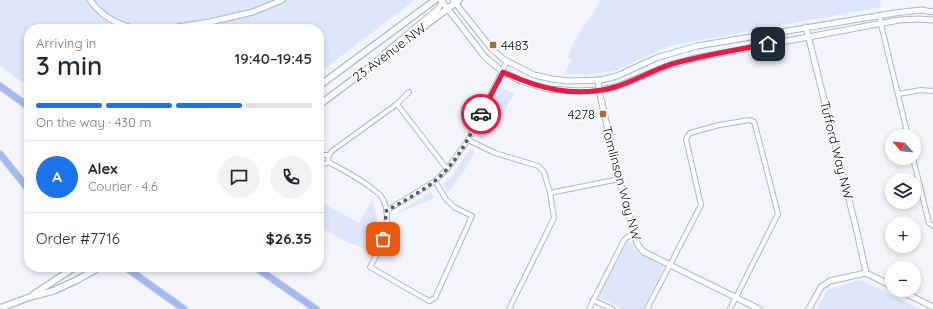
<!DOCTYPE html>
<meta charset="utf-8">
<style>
body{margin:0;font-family:Quicksand,sans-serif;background:#f2f2f3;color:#1f2937;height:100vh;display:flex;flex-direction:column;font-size:15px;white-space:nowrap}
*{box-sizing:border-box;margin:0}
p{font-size:13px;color:#747a83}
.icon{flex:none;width:22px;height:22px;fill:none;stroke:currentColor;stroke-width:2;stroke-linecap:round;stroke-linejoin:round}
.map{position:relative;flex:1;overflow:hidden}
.sheet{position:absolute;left:24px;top:24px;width:300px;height:248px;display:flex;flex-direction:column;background:#fff;border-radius:16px;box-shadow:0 2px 6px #0003}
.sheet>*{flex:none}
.needle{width:26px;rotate:297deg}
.tools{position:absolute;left:885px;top:129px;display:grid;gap:8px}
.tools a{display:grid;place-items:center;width:36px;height:36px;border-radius:50%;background:#fff;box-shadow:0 2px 6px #0003;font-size:20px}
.pin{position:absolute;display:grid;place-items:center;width:34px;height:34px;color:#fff;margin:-17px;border-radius:8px;box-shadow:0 2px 6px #0006}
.courier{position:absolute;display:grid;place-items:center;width:40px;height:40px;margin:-20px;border:3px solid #e11d48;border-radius:50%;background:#fff;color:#222;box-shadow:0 1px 5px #0007}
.headline em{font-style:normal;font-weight:600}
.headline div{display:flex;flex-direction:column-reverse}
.headline{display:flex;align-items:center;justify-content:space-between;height:68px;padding:0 12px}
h1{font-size:26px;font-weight:600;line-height:30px}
.bar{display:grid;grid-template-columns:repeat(4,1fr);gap:6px 4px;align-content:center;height:48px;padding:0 12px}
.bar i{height:5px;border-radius:3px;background:#e0e1e3}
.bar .active{background:#1a73e8}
.bar p{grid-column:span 4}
.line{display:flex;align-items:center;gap:10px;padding:0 12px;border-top:1px solid #e0e1e3}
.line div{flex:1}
.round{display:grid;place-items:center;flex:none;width:42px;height:42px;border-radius:21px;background:#f2f2f3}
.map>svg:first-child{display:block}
</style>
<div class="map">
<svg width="933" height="309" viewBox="0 0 933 309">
<rect width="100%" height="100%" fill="#f3f5fa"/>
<g fill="#dde6fb">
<path d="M 0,0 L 415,0 L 319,73 L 319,29 L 29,29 L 29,87 L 0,66 Z"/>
<path d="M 601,0 L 880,0 L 881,7 L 669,46 L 614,71 L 586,75 L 564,74 L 572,59 L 568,58 L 574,41 Z"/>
<path d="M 501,87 L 514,94 L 502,116 L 495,119 L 483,139 L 476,136 Z"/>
<path d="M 470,149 L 475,151 L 464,171 L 449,191 L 447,192 L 442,184 L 452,176 Z"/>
<path d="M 431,192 L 434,198 L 392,216 Z"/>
<path d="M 372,199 C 379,223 381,227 371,251 L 345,241 L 319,227 L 319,201 L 359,223 Z"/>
<path d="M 628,241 L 632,242 L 637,252 L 663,266 L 663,270 L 643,309 L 622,309 L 600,298 L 599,296 L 626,243 Z"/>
<path d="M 861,280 L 863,281 L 920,309 L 817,309 L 828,289 Z"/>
</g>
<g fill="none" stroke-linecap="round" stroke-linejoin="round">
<g stroke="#adb7cf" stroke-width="6">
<g id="minor">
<path d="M 879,16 L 908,136"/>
<path d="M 898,94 L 921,90 L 933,91"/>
<path d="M 397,104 L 409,92"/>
<path d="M 468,140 L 495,153 L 538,166 L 544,172 L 550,193 L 554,218 L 509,309"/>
<path d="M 319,155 L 328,155"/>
<path d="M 913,158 L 929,223 L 933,226"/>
<path d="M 319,166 L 329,162"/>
<path d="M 435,181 L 446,199 L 454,207 L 472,216 L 435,298 L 429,301 L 370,267 C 381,248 395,217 381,196 C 380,194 376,192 374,190 C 361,179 347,172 332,164 L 329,162 L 328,157 L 332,151 L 397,104 L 447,169"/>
<path d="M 550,193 L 619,179"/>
<path d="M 386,211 L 435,181 L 447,169 L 468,140 L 507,61"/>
<path d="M 593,300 L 612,309"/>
<path d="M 589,309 L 624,240 L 634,232"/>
<path d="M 647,309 L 701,205 L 686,139 L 690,133 L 719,125 L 750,120 L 754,122 L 755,125 L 778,214 L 730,309"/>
</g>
</g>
<g stroke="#adb7cf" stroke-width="7">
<g id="tertiary">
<path d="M 90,0 C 101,16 118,25 137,29"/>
<path d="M 441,0 L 485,57 L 503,72 L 521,81 L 548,89 L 579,91 L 599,90 L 616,87 L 670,65 L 696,58 L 899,20 L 919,19 L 933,20"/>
<path d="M 453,0 L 491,48 L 503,59 L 534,75 L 552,79 L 569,81 L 601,80 L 617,76 L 656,58 L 697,46 L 895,13 L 921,10 L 933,12"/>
<path d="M 806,27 L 858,236 L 866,273"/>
<path d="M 164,29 L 210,22 L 253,12 L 282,0"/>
<path d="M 385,53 L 438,9 L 443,1"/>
<path d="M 598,80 L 599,90 L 619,179 L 637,243 L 640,248 L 644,252 L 759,309"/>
<path d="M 899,290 L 933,307"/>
<path d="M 809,309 L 821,287 L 830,281 L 866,273 L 892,286"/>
</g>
</g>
<g stroke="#adb7cf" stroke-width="8">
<g id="secondary">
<path d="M 319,86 L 435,0"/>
<path d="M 319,105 L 459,0"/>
<path d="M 34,294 L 75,267"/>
<path d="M 0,308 L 30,297 L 53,291 L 77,280 L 100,267"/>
</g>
</g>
<g stroke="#d3d3d5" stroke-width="8">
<g id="primary">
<path d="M 0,86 L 29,107"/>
<path d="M 0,154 L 29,190"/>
<path d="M 125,267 L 184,309"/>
<path d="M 255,267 L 316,309"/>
</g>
</g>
<use href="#minor" stroke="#fff" stroke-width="4"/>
<use href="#tertiary" stroke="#fff" stroke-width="5"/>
<use href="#secondary" stroke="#fff" stroke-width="5.5"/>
<use href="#primary" stroke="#a3b9f4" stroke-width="6"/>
</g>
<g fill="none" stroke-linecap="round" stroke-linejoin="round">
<path stroke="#5a5e64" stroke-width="4" stroke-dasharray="0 7.2" d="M 383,239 L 385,232 L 386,211 C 402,202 423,191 436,180 C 457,162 469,138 481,114"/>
<path stroke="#e11d48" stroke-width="5" d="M 481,114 L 503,72 C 539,89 576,98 615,87 C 635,81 653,70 672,64 C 704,55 736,50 768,44"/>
</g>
<g fill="#ad6b37" stroke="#fff" stroke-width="1.5">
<rect x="489" y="41" width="8" height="8" rx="2"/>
<rect x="599" y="110" width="8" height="8" rx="2"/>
</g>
<g text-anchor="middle" stroke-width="3.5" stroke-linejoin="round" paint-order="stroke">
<g font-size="13" fill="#080c14" stroke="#fff" text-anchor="start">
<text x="501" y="50">4483</text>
<text x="595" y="119" text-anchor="end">4278</text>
</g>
<g font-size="13" fill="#080c14" stroke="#fff">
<text transform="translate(389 52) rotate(-37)" y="5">23 Avenue NW</text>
<text transform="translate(837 150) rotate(76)" y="5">Tufford Way NW</text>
<text transform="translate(622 183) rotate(75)" y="5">Tomlinson Way NW</text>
</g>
</g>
</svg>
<div class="tools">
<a><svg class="needle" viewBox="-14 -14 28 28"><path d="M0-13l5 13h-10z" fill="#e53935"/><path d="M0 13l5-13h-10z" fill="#747a83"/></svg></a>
<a><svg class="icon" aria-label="layers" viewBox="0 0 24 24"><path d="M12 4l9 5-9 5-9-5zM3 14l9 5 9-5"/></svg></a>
<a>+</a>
<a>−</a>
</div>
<div class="pin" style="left:383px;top:239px;background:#ea580c"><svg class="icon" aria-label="bag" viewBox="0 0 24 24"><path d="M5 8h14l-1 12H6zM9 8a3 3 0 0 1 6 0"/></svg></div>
<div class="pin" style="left:768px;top:44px;background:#1f2937"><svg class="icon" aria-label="home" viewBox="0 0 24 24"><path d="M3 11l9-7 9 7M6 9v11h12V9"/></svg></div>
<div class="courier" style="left:481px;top:114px"><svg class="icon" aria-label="car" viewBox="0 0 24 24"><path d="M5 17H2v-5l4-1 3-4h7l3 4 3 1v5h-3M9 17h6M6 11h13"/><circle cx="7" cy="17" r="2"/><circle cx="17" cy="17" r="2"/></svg></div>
<section class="sheet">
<div class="headline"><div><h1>3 min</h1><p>Arriving in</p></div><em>19:40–19:45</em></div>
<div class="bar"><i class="active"></i><i class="active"></i><i class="active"></i><i></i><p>On the way · 430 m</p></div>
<div class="line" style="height:72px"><b class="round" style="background:#1a73e8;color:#fff">A</b><div><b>Alex</b><p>Courier · 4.6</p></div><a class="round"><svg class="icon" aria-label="chat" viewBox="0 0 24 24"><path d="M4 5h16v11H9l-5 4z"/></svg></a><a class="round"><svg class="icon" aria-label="phone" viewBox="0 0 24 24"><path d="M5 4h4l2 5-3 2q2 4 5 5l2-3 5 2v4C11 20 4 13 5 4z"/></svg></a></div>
<div class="line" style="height:52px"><div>Order #7716</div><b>$26.35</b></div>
</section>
</div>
